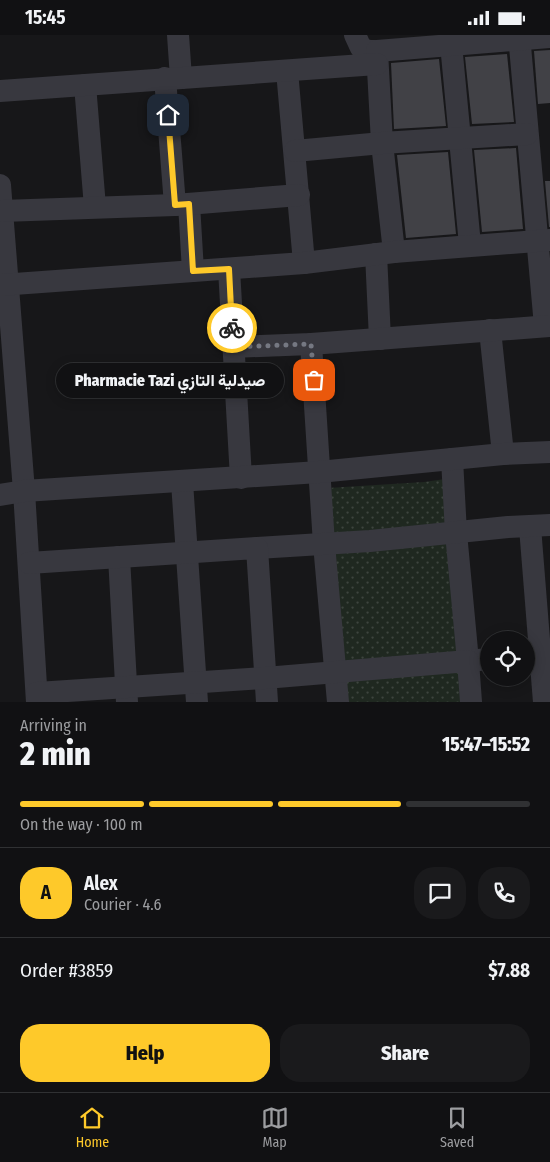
<!DOCTYPE html>
<meta charset="utf-8">
<style>
body{margin:0;font-family:"Fira Sans Condensed",Vazirmatn,sans-serif;background:#1a1a1c;color:#f1f3f6;height:100vh;display:flex;flex-direction:column;font-size:19px;white-space:nowrap}
*{box-sizing:border-box;margin:0}
p{font-size:16px;color:#9c9da0}
.icon{flex:none;width:28px;height:28px;fill:none;stroke:currentColor;stroke-width:2;stroke-linecap:round;stroke-linejoin:round}
.map{position:relative;height:667px;overflow:hidden}
.drawer{display:flex;flex-direction:column;background:#111113;flex:1}
.drawer>*{flex:none}
.controls{position:absolute;left:480px;top:596px;display:grid;gap:10px}
.controls a{display:grid;place-items:center;width:55px;height:55px;border-radius:50%;background:#111113;box-shadow:0 2px 12px #0003,0 0 0 1px #303133;font-size:25px}
.pin{position:absolute;display:grid;place-items:center;width:42px;height:42px;color:#fff;margin:-21px;border-radius:10px;box-shadow:0 2px 8px #0006}
.courier{position:absolute;display:grid;place-items:center;width:50px;height:50px;margin:-25px;border:4px solid #fec92a;border-radius:50%;background:#fff;color:#222;box-shadow:0 1px 6px #0007}
.bubble{position:absolute;height:35px;border-radius:18px;background:#111113;box-shadow:0 2px 12px #0003,0 0 0 1px #303133;font-size:16px;font-weight:800;line-height:35px;text-align:center}
.head em{font-style:normal;font-weight:800}
.head div{display:flex;flex-direction:column-reverse}
.head{display:flex;align-items:center;justify-content:space-between;height:85px;padding:0 20px}
h1{font-size:32px;font-weight:800;line-height:38px}
.bar{display:grid;grid-template-columns:repeat(4,1fr);gap:8px 5px;align-content:center;height:60px;padding:0 20px}
.bar i{height:6px;border-radius:4px;background:#303133}
.bar .selected{background:#fec92a}
.bar p{grid-column:span 4}
.line{display:flex;align-items:center;gap:12px;padding:0 20px;border-top:1px solid #303133}
.line div{flex:1}
.round{display:grid;place-items:center;flex:none;width:52px;height:52px;border-radius:20px;background:#1a1a1c}
.action{display:flex;gap:10px;margin-top:auto;padding:10px 20px}
.action a{flex:1;height:58px;border-radius:20px;background:#fec92a;color:#111;font-size:20px;font-weight:800;line-height:58px;text-align:center}
.action a+a{background:#1a1a1c;color:#f1f3f6}
.status{display:flex;justify-content:space-between;align-items:center;height:35px;padding:0 25px;background:#111113;direction:ltr}
.status svg{height:14px;fill:currentColor}
.menu{display:flex;justify-content:space-around;align-items:center;height:70px;border-top:1px solid #303133;background:#111113;font-size:14px;color:#9c9da0}
.menu a{display:grid;justify-items:center;gap:2px}
.menu .selected{color:#fec92a}
.map>svg:first-child{display:block}
</style>
<div class="status"><b>15:45</b><svg viewBox="0 0 49 12"><path d="M0 12V9h3v3zM5 12V6h3v6zM10 12V3h3v9zM15 12V0h3v12zM26 1h20v11H26zM47 4h2v5h-2z"/></svg></div>
<div class="map">
<svg width="550" height="667" viewBox="0 0 550 667">
<defs>
<pattern id="garden-dots" width="8" height="8" patternUnits="userSpaceOnUse" patternTransform="scale(1.25)"><rect width="8" height="8" fill="#1f2820"/><path d="M2 2h.1M6 6h.1" fill="none" stroke="#3d443e" stroke-width="1.8" stroke-linecap="round"/></pattern>
</defs>
<rect width="100%" height="100%" fill="#171719"/>
<path fill="url(#garden-dots)" d="M 452,443 L 471,667 L 343,667 L 328,453 L 424,447 Z"/>
<g fill="#414146">
<path d="M 550,15 L 550,68 L 538,69 L 534,16 Z"/>
<path d="M 507,19 L 514,87 L 472,89 L 465,22 Z"/>
<path d="M 439,24 L 446,91 L 394,94 L 391,28 Z"/>
<path d="M 516,113 L 523,194 L 482,197 L 474,115 Z"/>
<path d="M 448,117 L 456,199 L 406,203 L 397,120 Z"/>
<path d="M 545,146 L 550,146 L 550,192 L 549,192 Z"/>
</g>
<g fill="none" stroke-linecap="round" stroke-linejoin="round">
<g stroke="#38383f" stroke-width="22">
<path d="M 178,0 L 181,43"/>
<path d="M 355,0 L 361,13 L 369,16 L 377,16 L 382,108 L 394,217"/>
<path d="M 519,0 L 545,291"/>
<path d="M 451,9 L 470,210"/>
<path d="M 377,16 L 550,2"/>
<path d="M 287,36 L 304,228"/>
<path d="M 165,43 L 175,170"/>
<path d="M 85,50 L 95,172"/>
<path d="M 0,56 L 377,29"/>
<path d="M 295,116 L 382,108 L 527,99"/>
<path d="M 0,150 L 24,456 L 37,667"/>
<path d="M 189,169 L 193,236"/>
<path d="M 2,176 L 175,170 L 299,160"/>
<path d="M 376,219 L 380,304"/>
<path d="M 229,234 L 241,443"/>
<path d="M 0,250 L 304,228 L 394,217 L 550,205"/>
<path d="M 490,295 L 503,419"/>
<path d="M 311,309 L 324,509 L 338,667"/>
<path d="M 233,312 L 311,309 L 550,291"/>
<path d="M 452,424 L 456,498 L 468,626 L 489,624"/>
<path d="M 182,447 L 197,667"/>
<path d="M 0,460 L 24,456 L 319,437 L 503,419 L 550,417"/>
<path d="M 530,492 L 544,667"/>
<path d="M 257,513 L 370,506 L 508,492 L 550,490"/>
<path d="M 119,522 L 127,667"/>
<path d="M 29,528 L 257,513 L 267,667"/>
<path d="M 37,658 L 265,643 L 468,626 L 471,667"/>
</g>
</g>
<g fill="none" stroke-linecap="round" stroke-linejoin="round">
<path stroke="#757882" stroke-width="5" stroke-dasharray="0 9" d="M 232,293 L 233,312 L 311,309 L 314,345"/>
<path stroke="#fec92a" stroke-width="6" d="M 168,80 L 175,170 L 189,169 L 193,236 L 229,234 L 232,293"/>
</g>
</svg>
<div class="controls">
<a><svg class="icon" aria-label="locate" viewBox="0 0 24 24"><circle cx="12" cy="12" r="6"/><path d="M12 2v4M12 18v4M2 12h4M18 12h4"/></svg></a>
</div>
<div class="pin" style="left:314px;top:345px;background:#ea580c"><svg class="icon" aria-label="bag" viewBox="0 0 24 24"><path d="M5 8h14l-1 12H6zM9 8a3 3 0 0 1 6 0"/></svg></div>
<div class="pin" style="left:168px;top:80px;background:#1f2937"><svg class="icon" aria-label="home" viewBox="0 0 24 24"><path d="M3 11l9-7 9 7M6 9v11h12V9"/></svg></div>
<div class="courier" style="left:232px;top:293px"><svg class="icon" aria-label="bike" viewBox="0 0 24 24"><circle cx="6" cy="16" r="4"/><circle cx="18" cy="16" r="4"/><path d="M6 16l4-8h5l3 8M10 8l3 8H6M13 5h3"/></svg></div>
<div class="bubble" style="left:56px;top:328px;width:228px">Pharmacie Tazi صيدلية التازي</div>
</div>
<section class="drawer">
<div class="head"><div><h1>2 min</h1><p>Arriving in</p></div><em>15:47–15:52</em></div>
<div class="bar"><i class="selected"></i><i class="selected"></i><i class="selected"></i><i></i><p>On the way · 100 m</p></div>
<div class="line" style="height:90px"><b class="round" style="background:#fec92a;color:#111">A</b><div><b>Alex</b><p>Courier · 4.6</p></div><a class="round"><svg class="icon" aria-label="chat" viewBox="0 0 24 24"><path d="M4 5h16v11H9l-5 4z"/></svg></a><a class="round"><svg class="icon" aria-label="phone" viewBox="0 0 24 24"><path d="M5 4h4l2 5-3 2q2 4 5 5l2-3 5 2v4C11 20 4 13 5 4z"/></svg></a></div>
<div class="line" style="height:65px"><div>Order #3859</div><b>$7.88</b></div>
<div class="action"><a>Help</a><a>Share</a></div>
</section>
<nav class="menu">
<a class="selected"><svg class="icon" aria-label="home" viewBox="0 0 24 24"><path d="M3 11l9-7 9 7M6 9v11h12V9"/></svg>Home</a>
<a><svg class="icon" aria-label="map" viewBox="0 0 24 24"><path d="M3 6l6-2 6 2 6-2v14l-6 2-6-2-6 2zM9 4v14M15 6v14"/></svg>Map</a>
<a><svg class="icon" aria-label="saved" viewBox="0 0 24 24"><path d="M7 4h10v16l-5-4-5 4z"/></svg>Saved</a>
</nav>
